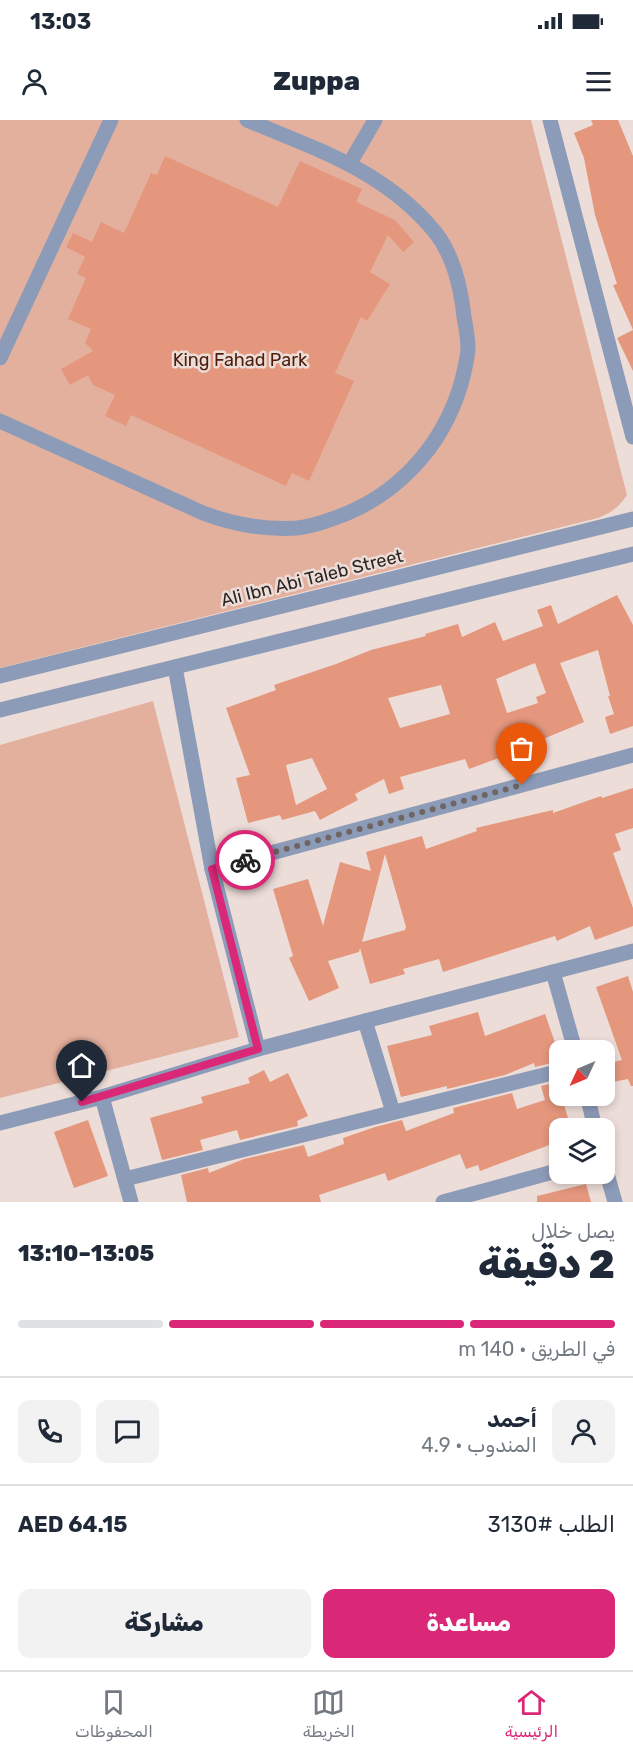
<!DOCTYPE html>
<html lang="ar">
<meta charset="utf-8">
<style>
body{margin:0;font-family:Rubik,"Noto Naskh Arabic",sans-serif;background:#f2f2f3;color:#1f2937;direction:rtl;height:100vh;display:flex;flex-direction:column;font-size:22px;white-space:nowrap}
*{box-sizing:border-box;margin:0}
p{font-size:20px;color:#747a83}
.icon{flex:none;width:33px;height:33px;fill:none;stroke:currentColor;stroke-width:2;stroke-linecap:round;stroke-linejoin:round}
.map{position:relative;height:1082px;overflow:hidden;direction:ltr}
.side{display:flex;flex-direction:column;background:#fff;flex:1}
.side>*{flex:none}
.needle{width:39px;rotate:226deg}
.buttons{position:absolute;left:549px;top:920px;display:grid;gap:12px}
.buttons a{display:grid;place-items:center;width:66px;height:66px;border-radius:12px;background:#fff;box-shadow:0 3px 9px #0003;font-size:30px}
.pin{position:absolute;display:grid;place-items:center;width:51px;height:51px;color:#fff;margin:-62px -26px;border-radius:50% 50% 50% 0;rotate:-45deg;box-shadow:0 0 6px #0007}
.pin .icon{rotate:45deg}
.courier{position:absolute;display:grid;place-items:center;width:60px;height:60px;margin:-30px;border:4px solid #db2777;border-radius:50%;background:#fff;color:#222;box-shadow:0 2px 8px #0007}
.head em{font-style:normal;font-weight:800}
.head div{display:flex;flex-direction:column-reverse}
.head{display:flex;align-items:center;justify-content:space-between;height:102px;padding:0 18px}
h1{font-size:39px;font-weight:800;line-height:45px}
.bar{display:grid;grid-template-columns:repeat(4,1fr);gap:9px 6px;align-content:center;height:72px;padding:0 18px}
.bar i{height:8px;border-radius:4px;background:#e0e1e3}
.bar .active{background:#db2777}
.bar p{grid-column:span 4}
.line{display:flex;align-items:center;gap:15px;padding:0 18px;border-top:2px solid #e0e1e3}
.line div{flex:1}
.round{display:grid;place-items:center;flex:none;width:63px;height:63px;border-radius:12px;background:#f2f2f3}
.action{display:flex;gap:12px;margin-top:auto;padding:12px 18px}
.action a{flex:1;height:69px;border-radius:12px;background:#db2777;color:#fff;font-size:24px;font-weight:800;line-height:69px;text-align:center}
.action a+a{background:#f2f2f3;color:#1f2937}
.status{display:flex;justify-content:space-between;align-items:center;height:42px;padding:0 30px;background:#fff;direction:ltr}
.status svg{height:16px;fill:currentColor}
header{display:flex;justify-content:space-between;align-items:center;height:78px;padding:0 18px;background:#fff;font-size:27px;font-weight:800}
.menu{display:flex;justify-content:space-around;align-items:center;height:84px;border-top:2px solid #e0e1e3;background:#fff;font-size:16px;color:#747a83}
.menu a{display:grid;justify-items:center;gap:3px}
.menu .active{color:#db2777}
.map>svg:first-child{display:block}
</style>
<div class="status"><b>13:03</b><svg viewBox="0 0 49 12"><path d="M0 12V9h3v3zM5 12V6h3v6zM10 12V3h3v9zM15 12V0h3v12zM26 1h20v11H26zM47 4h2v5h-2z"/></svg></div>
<header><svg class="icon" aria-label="menu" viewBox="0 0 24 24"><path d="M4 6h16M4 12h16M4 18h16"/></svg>Zuppa<svg class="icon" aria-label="person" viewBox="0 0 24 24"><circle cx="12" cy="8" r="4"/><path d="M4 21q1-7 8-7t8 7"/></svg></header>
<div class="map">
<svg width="633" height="1082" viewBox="0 0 633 1082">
<rect width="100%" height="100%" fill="#edddd8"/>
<g fill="#e4b09e">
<path d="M 0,0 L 531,0 L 627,375 C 619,387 611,393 598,398 L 0,548 Z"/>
<path d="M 153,581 L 239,917 L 0,978 L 0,625 Z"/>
</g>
<g fill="#e4977c" fill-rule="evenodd">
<path d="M 591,0 L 618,0 L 633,36 L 633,210 L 613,165 L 617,164 L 595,95 L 584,38 L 574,13 L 593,5 Z"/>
<path d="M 165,36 L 278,87 L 300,41 L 362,69 L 356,82 L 395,100 L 414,122 L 403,132 L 388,115 L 370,152 L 390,164 L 367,201 L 361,197 L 335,253 L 354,261 L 309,361 L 292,353 L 286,366 L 131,295 L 126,306 L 105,296 L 115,275 L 93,265 L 88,255 L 70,265 L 61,249 L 93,231 L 85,223 L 91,209 L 68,199 L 86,158 L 77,154 L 85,137 L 66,127 L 73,113 L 92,122 L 101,102 L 124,113 L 151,53 L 157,55 Z"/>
<path d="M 633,210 L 633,251 L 617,218 Z"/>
<path d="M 617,475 L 633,505 L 633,606 L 610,614 L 605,597 L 614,594 L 608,576 L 610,576 L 598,530 L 560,543 L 584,602 L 536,622 L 540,632 L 509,642 L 507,635 L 469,649 L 465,639 L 400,657 L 404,669 L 389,674 L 384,659 L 355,674 L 358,680 L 320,700 L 315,691 L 282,700 L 280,695 L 248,703 L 236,658 L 250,655 L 226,588 L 276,570 L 274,565 L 336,544 L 371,530 L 426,516 L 425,514 L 458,504 L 462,517 L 495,502 L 503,521 L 543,506 L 537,490 L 551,485 L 558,504 ZM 535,543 L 546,573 L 536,577 L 538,583 L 507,593 L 496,559 ZM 441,565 L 450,594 L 400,608 L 388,578 ZM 312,638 L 327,669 L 296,685 L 286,645 Z"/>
<path d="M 633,668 L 633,708 L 615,714 L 621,730 L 613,733 L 633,788 L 633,806 L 595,820 L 590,806 L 557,821 L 555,816 L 443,852 L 439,839 L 403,849 L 405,854 L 370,864 L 360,828 L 359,832 L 328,841 L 339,868 L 309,881 L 289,838 L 293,836 L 273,769 L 308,759 L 323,806 L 340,742 L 371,751 L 366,732 L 422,716 L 426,729 L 477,711 L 476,708 L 553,690 L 553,693 L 601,676 L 602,678 ZM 385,734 L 406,807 L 405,810 L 362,822 Z"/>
<path d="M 628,856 L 633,872 L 633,966 L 631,966 L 628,959 L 613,962 L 609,943 L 622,940 L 596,867 Z"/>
<path d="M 478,892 L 485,916 L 545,894 L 559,934 L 550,937 L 552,943 L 535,947 L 534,943 L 505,955 L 447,969 L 447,966 L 401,977 L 387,926 L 432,915 L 429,906 Z"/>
<path d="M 264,950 L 270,962 L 288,953 L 308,996 L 297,1001 L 298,1006 L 240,1020 L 237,1010 L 200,1020 L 203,1030 L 162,1040 L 150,998 L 203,983 L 201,977 L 250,963 L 248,958 Z"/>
<path d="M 557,962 L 560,975 L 561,975 L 571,1008 L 560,1008 L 560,1021 L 480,1051 L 478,1045 L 466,1049 L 460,1034 L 388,1061 L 385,1053 L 319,1075 L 321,1082 L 187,1082 L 181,1055 L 208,1048 L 209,1053 L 244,1039 L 304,1025 L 308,1037 L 344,1024 L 343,1018 L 375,1007 L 402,1000 L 406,1011 L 454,993 L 453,988 L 512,973 L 517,989 L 545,980 L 541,966 Z"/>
<path d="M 88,1000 L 108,1056 L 74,1068 L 54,1012 Z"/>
<path d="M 586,1064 L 591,1082 L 537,1082 L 537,1076 Z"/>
</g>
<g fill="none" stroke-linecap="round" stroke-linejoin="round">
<g stroke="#8c9bb7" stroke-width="15">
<path d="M 550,0 L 633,317"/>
<path d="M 350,43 L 375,0"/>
<path d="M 0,238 L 111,0"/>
<path d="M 0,301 L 203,393 C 232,404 265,410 297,408 C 308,407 321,403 332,399 C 395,378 442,328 461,264 C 464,253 467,240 468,229 C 468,218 466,207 464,197 C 461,168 454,136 435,112 C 385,51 318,30 247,0"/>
<path d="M 175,547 L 212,749 L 258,929"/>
<path d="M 0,556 L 633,399"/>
<path d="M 0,590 L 633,434"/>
<path d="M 212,749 L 633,635"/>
<path d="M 553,852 L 575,930"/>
<path d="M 365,901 L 393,992"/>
<path d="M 587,975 L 595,1008"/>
<path d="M 102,977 L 131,1082"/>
<path d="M 0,1003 L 102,977 L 258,929 L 633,831"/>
<path d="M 604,1043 L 615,1082"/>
<path d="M 125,1059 L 560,951"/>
<path d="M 443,1082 L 560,1050"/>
</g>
</g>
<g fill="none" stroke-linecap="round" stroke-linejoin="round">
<path stroke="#6f6563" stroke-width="6" stroke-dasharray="0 10.8" d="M 245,740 L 522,665"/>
<path stroke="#db2777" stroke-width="8" d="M 82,982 L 258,929 L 212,749 L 245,740"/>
</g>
<g text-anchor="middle" stroke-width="5" stroke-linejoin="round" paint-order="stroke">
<g font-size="18" fill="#4e1d0b" stroke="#edddd8">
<text x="240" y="246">King Fahad Park</text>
</g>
<g font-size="18" fill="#2b2524" stroke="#edddd8">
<text transform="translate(312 458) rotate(-14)" y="6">Ali Ibn Abi Taleb Street</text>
</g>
</g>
</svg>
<div class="buttons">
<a><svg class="needle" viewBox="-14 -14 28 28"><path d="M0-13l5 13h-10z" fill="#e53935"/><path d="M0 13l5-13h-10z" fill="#747a83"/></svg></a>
<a><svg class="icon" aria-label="layers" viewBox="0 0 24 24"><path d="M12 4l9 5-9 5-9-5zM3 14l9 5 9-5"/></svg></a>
</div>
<div class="pin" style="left:522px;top:665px;background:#ea580c"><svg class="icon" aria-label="bag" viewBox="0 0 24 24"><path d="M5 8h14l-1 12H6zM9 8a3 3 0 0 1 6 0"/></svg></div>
<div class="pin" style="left:82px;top:982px;background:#1f2937"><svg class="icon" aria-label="home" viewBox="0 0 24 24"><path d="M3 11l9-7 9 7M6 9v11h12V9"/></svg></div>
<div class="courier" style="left:245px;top:740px"><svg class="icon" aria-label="bike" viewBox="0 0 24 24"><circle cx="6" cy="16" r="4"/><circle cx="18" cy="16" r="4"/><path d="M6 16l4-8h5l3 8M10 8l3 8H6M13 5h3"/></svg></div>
</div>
<section class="side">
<div class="head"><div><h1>2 دقيقة</h1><p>يصل خلال</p></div><em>13:05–13:10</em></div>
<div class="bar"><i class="active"></i><i class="active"></i><i class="active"></i><i></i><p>في الطريق · 140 m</p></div>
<div class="line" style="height:108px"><a class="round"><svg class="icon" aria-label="person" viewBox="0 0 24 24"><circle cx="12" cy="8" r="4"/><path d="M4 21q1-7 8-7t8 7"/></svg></a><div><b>أحمد</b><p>المندوب · 4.9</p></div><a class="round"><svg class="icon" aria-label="chat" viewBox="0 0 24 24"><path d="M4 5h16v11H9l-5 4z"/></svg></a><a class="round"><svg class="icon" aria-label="phone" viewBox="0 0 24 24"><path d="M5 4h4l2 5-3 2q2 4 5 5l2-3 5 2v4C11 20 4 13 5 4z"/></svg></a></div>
<div class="line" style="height:78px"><div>الطلب #3130</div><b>AED 64.15</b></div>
<div class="action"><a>مساعدة</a><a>مشاركة</a></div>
</section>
<nav class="menu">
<a class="active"><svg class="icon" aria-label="home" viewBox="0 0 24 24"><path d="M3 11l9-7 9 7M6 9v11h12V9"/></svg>الرئيسية</a>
<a><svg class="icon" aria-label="map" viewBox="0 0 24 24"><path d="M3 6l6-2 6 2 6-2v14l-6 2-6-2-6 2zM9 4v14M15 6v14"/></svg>الخريطة</a>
<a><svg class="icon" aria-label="saved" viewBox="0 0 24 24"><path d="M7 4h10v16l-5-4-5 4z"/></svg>المحفوظات</a>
</nav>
